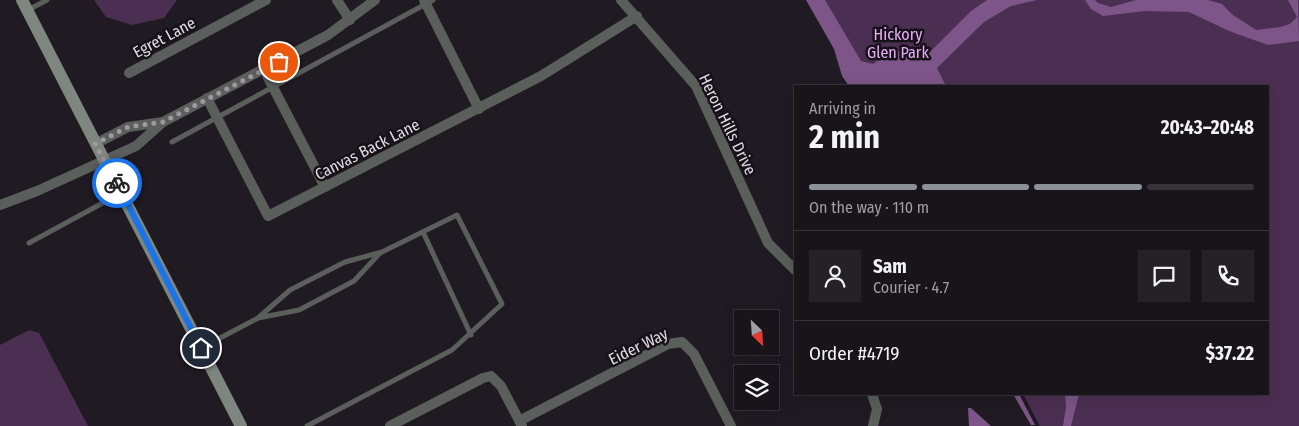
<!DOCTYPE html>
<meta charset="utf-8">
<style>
body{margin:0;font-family:"Fira Sans Condensed",sans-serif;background:#252127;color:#f1f3f6;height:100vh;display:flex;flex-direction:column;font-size:19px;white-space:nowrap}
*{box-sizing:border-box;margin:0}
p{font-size:16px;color:#9f9ea2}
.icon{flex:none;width:28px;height:28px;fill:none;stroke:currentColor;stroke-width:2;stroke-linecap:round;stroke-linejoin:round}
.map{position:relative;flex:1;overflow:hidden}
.panel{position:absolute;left:794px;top:85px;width:475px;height:310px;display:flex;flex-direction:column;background:#18141a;border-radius:0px;box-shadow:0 5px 20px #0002,0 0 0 1px #363339}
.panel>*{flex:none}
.needle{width:32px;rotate:155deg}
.tools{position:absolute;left:734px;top:310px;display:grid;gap:10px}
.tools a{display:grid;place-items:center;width:45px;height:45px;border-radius:0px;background:#18141a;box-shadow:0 5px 20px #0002,0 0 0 1px #363339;font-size:25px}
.pin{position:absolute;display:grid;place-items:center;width:42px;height:42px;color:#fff;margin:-21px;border:2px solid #fff;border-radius:50%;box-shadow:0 1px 5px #0007}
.courier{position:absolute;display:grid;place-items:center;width:50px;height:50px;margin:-25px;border:4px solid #1a73e8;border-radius:50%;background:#fff;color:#222;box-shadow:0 1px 6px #0007}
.overview em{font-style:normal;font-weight:700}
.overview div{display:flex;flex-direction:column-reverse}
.overview{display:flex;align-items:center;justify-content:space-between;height:85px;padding:0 15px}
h1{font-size:32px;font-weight:700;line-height:38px}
.bar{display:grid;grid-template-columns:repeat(4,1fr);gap:8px 5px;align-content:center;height:60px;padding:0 15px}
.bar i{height:6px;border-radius:4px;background:#363339}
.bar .selected{background:#8c9099}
.bar p{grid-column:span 4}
.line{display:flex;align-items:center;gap:12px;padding:0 15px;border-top:1px solid #363339}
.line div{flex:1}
.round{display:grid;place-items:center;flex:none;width:52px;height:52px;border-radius:0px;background:#252127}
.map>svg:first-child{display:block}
</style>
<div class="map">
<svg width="1299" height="426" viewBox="0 0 1299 426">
<rect width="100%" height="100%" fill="#201a22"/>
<g fill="#4b2f52">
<path d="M 94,0 L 177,0 L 164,18 L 132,25 L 106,17 Z"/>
<path d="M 818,0 L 1299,0 L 1299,426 L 1040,426 L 1023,394 L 1268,394 L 1268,86 L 863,86 Z"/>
<path d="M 29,330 L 39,333 L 88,426 L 0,426 L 0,345 Z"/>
</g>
<g fill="#7e5589">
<path d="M 806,0 L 825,0 L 861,61 L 873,64 C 900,46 897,51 926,56 L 971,11 L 987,0 L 1037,0 L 1011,6 L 984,22 L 937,68 L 946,86 L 849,86 L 842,76 L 834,49 Z"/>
<path d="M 1085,0 L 1095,0 L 1098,3 L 1111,7 L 1136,0 L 1208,0 L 1222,4 L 1233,15 L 1256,30 L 1280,27 L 1290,24 L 1297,17 L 1288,0 L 1298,0 L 1299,41 L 1268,45 L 1229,31 L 1189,12 L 1145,11 L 1103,16 L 1091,9 Z"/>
<path d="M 1013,394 L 1019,394 L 1035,425 L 1031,425 Z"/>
<path d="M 1065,394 L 1079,394 L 1071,426 L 1063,426 L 1066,407 Z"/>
<path d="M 968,408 L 971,408 L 991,426 L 969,426 Z"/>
</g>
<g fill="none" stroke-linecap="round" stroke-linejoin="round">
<g stroke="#5b5f5c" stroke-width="5">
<path d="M 28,10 L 47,0"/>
<path d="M 172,142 L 433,0"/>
<path d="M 423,232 L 471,335"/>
<path d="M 29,243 L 121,193"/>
<path d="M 258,318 L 299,310 L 354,281 L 380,253"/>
<path d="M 201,348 L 258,318 L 290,290 L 345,262 L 382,252 L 457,215 L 502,304 L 452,350 L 307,426"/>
</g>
<g stroke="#5b5f5c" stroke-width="10">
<path d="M 337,0 L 350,20"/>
<path d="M 424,0 L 479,109"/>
<path d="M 621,0 L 696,86 L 768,243 L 795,270"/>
<path d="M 264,70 L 325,187"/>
<path d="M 129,73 L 266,0"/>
<path d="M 207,98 L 268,216 L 541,76 L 637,16"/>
<path d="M 95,144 L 128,127 L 163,122"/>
<path d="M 0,205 L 37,191 L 136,146 L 163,122 L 328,35 L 375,0"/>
<path d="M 872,394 L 877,409 L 873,426"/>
<path d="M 519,421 L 668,344 L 682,342 L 694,354 L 731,426"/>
<path d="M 390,426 L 483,378 L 491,376 L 501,386 L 522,426"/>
</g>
<path stroke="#7e8680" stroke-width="12" d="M 22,0 L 241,426"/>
</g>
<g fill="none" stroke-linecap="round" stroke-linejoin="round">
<path stroke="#9e999f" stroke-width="5" stroke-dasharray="0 9" d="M 117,183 L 95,144 L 128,127 L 163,122 L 279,62"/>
<path stroke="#1a73e8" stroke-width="6" d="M 117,183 L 201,348"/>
</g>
<g text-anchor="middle" stroke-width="5" stroke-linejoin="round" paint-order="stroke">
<g font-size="16" fill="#e9acf9" stroke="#171119">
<text x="898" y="40">Hickory<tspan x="898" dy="18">Glen Park</tspan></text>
</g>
<g font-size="16" fill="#e2dde3" stroke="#171119">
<text transform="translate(164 37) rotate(-28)" y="6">Egret Lane</text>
<text transform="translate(728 124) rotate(64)" y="6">Heron Hills Drive</text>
<text transform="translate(367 149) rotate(-27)" y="6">Canvas Back Lane</text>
<text transform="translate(638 346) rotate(-26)" y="6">Eider Way</text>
</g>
</g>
</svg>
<div class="tools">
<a><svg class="needle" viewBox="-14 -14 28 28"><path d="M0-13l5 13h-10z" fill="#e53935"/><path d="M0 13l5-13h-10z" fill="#9f9ea2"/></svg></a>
<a><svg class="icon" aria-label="layers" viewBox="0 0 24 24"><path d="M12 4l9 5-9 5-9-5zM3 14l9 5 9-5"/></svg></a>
</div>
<div class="pin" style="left:279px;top:62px;background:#ea580c"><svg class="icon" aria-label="bag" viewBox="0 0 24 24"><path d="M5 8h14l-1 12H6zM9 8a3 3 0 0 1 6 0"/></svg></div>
<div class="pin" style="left:201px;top:348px;background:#1f2937"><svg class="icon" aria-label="home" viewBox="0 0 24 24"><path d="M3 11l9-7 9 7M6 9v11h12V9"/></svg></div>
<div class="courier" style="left:117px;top:183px"><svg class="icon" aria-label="bike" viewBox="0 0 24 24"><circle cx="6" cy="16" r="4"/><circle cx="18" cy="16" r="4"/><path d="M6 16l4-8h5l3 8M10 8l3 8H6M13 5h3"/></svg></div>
<section class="panel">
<div class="overview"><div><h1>2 min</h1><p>Arriving in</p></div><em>20:43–20:48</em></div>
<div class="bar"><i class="selected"></i><i class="selected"></i><i class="selected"></i><i></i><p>On the way · 110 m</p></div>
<div class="line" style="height:90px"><a class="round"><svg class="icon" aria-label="person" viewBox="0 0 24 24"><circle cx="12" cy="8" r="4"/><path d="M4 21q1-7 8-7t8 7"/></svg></a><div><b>Sam</b><p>Courier · 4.7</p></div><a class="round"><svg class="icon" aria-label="chat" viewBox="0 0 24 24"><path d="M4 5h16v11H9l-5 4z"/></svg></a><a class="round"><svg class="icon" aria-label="phone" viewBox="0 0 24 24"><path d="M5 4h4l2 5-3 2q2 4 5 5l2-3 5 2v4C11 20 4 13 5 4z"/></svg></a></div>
<div class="line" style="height:65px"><div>Order #4719</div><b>$37.22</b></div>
</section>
</div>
